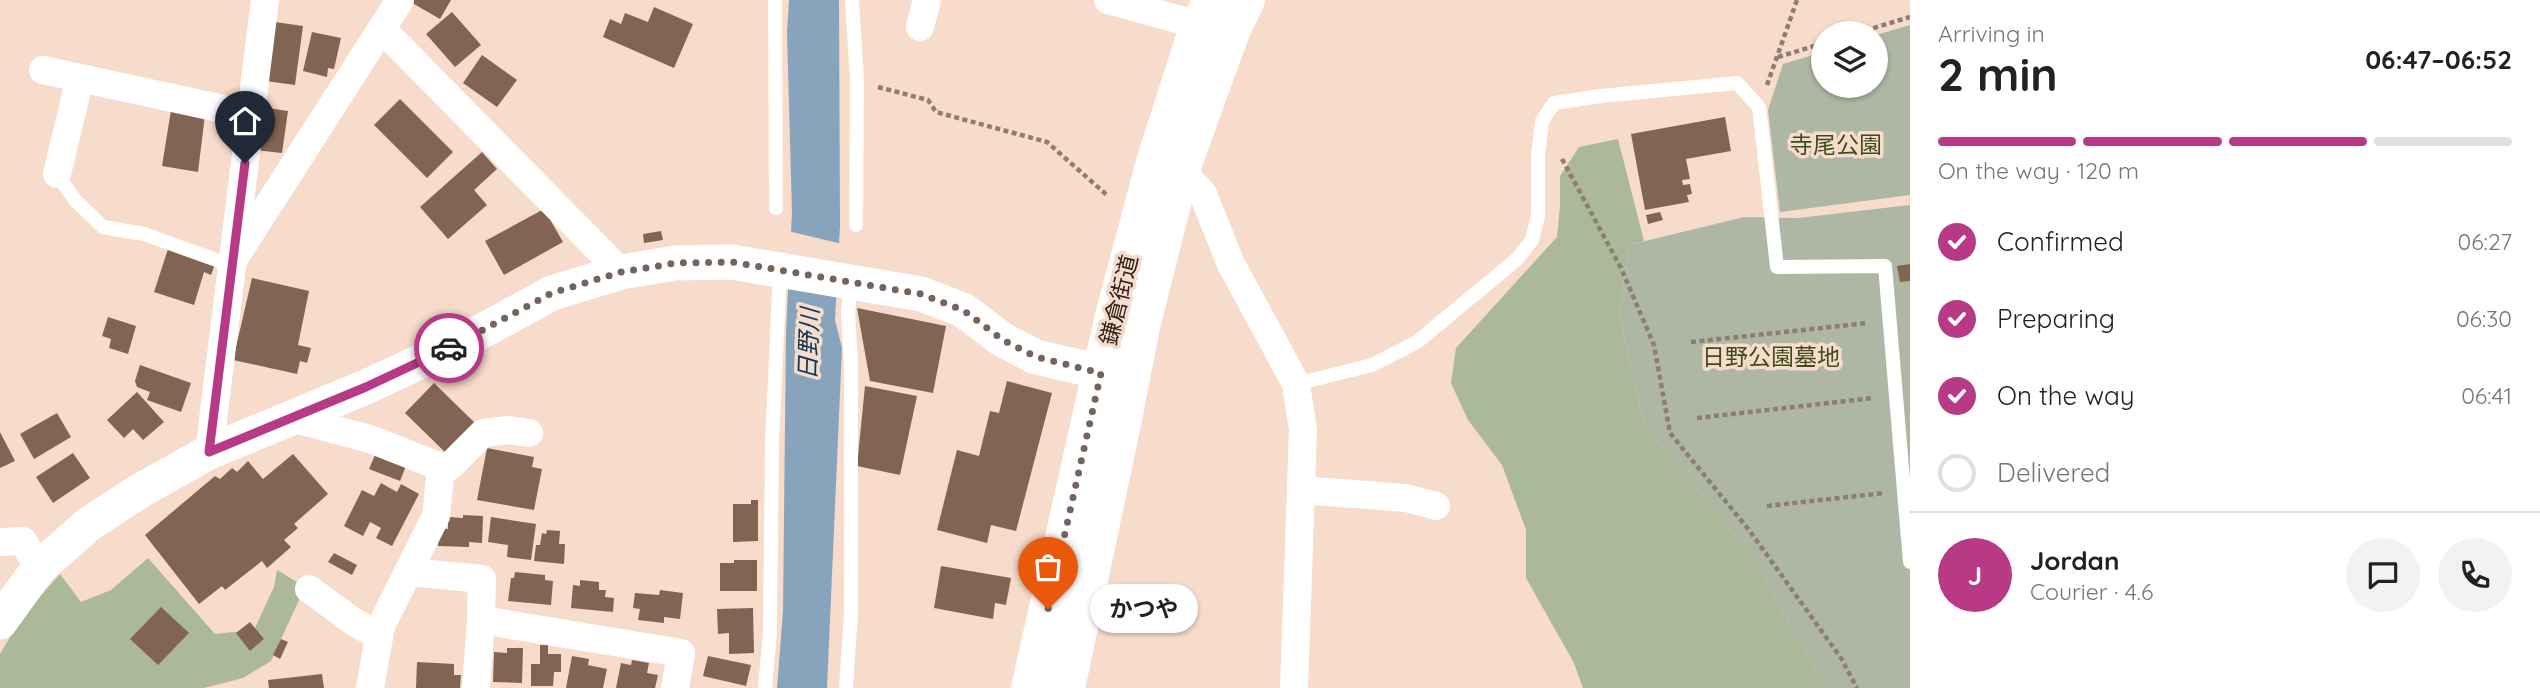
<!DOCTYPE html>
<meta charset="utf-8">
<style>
body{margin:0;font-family:Quicksand,"Noto Sans JP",sans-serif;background:#f2f2f2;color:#222;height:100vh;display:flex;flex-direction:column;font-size:26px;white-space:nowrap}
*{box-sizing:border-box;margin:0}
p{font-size:23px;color:#767676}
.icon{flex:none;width:38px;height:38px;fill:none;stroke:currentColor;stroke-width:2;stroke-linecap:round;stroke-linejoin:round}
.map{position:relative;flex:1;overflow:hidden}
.side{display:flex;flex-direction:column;background:#fff;width:630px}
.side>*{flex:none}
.tools{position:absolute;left:1811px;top:21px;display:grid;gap:14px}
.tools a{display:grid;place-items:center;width:77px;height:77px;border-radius:50%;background:#fff;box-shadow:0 2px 5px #0004;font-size:35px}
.pin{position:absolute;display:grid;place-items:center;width:60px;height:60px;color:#fff;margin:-72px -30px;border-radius:50% 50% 50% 0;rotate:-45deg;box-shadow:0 0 7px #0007}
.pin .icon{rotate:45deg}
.courier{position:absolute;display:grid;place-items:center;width:70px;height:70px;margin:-35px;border:5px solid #b83986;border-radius:50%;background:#fff;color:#222;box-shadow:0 2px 9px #0007}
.bubble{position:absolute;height:49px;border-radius:24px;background:#fff;box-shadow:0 2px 5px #0004;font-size:23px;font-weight:700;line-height:49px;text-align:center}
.overview em{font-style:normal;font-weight:700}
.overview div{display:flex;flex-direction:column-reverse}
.overview{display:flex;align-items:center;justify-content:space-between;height:119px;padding:0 28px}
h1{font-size:46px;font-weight:700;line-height:52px}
.bar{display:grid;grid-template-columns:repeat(4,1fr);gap:10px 7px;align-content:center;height:84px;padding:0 28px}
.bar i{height:9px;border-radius:5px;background:#e0e0e0}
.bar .selected{background:#b83986}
.bar p{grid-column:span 4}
.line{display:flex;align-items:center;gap:18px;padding:0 28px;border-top:2px solid #e0e0e0}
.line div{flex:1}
.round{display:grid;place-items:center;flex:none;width:74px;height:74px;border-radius:37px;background:#f2f2f2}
ol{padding:0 28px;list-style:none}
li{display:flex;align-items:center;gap:21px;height:77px}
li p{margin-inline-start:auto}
li .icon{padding:7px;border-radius:50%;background:#b83986;color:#fff;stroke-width:4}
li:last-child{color:#767676}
li i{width:38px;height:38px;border:4px solid #e0e0e0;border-radius:50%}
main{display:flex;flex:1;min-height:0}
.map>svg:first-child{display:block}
</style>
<main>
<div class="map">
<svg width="1910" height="688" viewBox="0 0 1910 688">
<rect width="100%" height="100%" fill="#f7dbcb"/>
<g fill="#aeb7a3">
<path d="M 1910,25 L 1910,195 L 1780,212 L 1768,110 L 1783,64 L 1823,52 L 1824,86 L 1876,86 L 1876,35 Z"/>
<path d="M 1910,205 L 1910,688 L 1826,688 L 1753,558 L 1644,424 L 1619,314 L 1629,245 L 1744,217 L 1798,218 Z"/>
</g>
<g fill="#abb999">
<path d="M 1618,139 L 1644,241 L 1629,245 L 1619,314 L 1644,424 L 1753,558 L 1826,688 L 1583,688 L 1574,663 L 1526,578 L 1526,530 L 1502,465 L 1468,420 L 1451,383 L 1456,348 L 1557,237 L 1560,206 L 1560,176 L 1579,147 Z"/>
<path d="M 148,558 L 215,634 L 254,630 L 274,587 L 277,570 L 305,587 L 271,661 L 243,678 L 204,688 L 0,688 L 0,654 L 21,618 L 60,574 L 81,602 L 111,590 Z"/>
</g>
<path fill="#88a4bd" d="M 789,0 L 839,0 L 840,226 L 835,320 L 842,348 L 827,688 L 777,688 L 783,611 L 786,331 L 792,212 L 787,33 Z"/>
<path fill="#f7dbcb" d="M 788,231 L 842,244 L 839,297 L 785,284 Z"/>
<g fill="#826452">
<path d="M 407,0 L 451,0 L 440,19 Z"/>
<path d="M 654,7 L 693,24 L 674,68 L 603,37 L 610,19 L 621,24 L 625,13 L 648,22 Z"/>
<path d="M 452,12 L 481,45 L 455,67 L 426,34 Z"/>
<path d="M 275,22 L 303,26 L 295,85 L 266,81 Z"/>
<path d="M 312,32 L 341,38 L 334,69 L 328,68 L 327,77 L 303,71 Z"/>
<path d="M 482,55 L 517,80 L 497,107 L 463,83 Z"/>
<path d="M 400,99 L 453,152 L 427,178 L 374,125 Z"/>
<path d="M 261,107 L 288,111 L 282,153 L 255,150 Z"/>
<path d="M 171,110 L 205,115 L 198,172 L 162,166 Z"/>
<path d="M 1725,117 L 1731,151 L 1686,159 L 1690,179 L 1682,180 L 1683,185 L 1690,184 L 1692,194 L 1687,195 L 1689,202 L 1645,210 L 1631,134 Z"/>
<path d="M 482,152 L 497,169 L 474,190 L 487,205 L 448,239 L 420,207 Z"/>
<path d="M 544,209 L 563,242 L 504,275 L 485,241 Z"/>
<path d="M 1660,212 L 1663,220 L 1648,224 L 1646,215 Z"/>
<path d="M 661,231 L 663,240 L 644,243 L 643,234 Z"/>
<path d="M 168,249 L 215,264 L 211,275 L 204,272 L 194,305 L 154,292 Z"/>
<path d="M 1910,264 L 1910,281 L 1900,282 L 1897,266 Z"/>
<path d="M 252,278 L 309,291 L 298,345 L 311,348 L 307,363 L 300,361 L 297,374 L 233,360 Z"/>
<path d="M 857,308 L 946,326 L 933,393 L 870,381 Z"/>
<path d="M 108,317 L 136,326 L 128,354 L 109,348 L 111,339 L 102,336 Z"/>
<path d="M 140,365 L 191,383 L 181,412 L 147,400 L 150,392 L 137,387 L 135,381 Z"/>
<path d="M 1007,381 L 1052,393 L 1016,531 L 991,525 L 987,543 L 937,530 L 957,450 L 979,456 L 990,411 L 999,413 Z"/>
<path d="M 434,383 L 479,427 L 450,457 L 405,413 Z"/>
<path d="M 865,386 L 917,396 L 900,475 L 857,466 Z"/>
<path d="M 137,392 L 164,422 L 143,440 L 133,429 L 124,438 L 107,420 Z"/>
<path d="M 57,413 L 71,437 L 34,459 L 20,434 Z"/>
<path d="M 0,432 L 15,461 L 0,468 Z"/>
<path d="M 487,448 L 534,457 L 532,467 L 542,469 L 534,510 L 477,500 Z"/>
<path d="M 73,453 L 90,478 L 53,503 L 36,477 Z"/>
<path d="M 293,454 L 328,494 L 294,524 L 298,528 L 284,540 L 291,547 L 267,568 L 262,561 L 225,590 L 222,586 L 199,604 L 145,535 L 215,476 L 220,479 L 232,468 L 237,472 L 248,461 L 263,479 Z"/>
<path d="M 375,455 L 406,466 L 400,481 L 369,469 Z"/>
<path d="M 381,483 L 397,492 L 401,484 L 419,494 L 392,546 L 376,538 L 381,528 L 370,522 L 363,536 L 344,526 L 362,490 L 374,496 Z"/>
<path d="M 751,500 L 758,500 L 758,541 L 733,542 L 733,504 L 751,504 Z"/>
<path d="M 463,515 L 483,516 L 482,543 L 469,542 L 469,547 L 438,546 L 439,528 L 448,529 L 448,517 L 463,518 Z"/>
<path d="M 491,517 L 536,524 L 531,560 L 507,557 L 508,545 L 488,542 Z"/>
<path d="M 547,530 L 560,531 L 559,544 L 565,544 L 564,564 L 534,561 L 536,545 L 540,545 L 542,533 L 546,534 Z"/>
<path d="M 334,553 L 357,565 L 352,575 L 328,562 Z"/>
<path d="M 734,560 L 757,560 L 757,591 L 720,591 L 720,563 L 734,563 Z"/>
<path d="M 941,566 L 1011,578 L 1006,605 L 995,603 L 993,619 L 934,608 Z"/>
<path d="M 515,572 L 545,575 L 545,580 L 553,581 L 551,605 L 508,601 L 511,578 L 514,578 Z"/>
<path d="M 580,580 L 599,582 L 599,590 L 606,590 L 605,597 L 614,598 L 613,612 L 571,608 L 573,585 L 580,586 Z"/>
<path d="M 660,590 L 683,593 L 680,619 L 664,617 L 664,623 L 638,620 L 640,609 L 633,608 L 635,593 L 659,595 Z"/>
<path d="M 161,607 L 189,633 L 158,665 L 130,639 Z"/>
<path d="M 753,608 L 754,653 L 729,654 L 729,633 L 718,634 L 717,609 Z"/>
<path d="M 250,622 L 264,639 L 250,651 L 236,633 Z"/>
<path d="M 281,639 L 288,642 L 280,659 L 273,655 Z"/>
<path d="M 540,645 L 548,645 L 548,654 L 561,654 L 561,672 L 554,672 L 553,686 L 531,686 L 531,664 L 540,664 Z"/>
<path d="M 507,648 L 523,648 L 522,683 L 493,682 L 494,652 L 507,653 Z"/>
<path d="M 572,656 L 589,659 L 588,665 L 607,669 L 603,688 L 566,688 Z"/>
<path d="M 708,656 L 751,665 L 746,686 L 703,676 Z"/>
<path d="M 632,660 L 649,663 L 647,673 L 658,675 L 655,688 L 616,688 L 621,663 L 631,665 Z"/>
<path d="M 417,662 L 454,664 L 454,675 L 461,675 L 460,688 L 416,688 Z"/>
<path d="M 322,674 L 324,688 L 269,688 L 268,680 Z"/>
</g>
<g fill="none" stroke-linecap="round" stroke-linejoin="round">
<g stroke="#8f7c72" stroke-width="4.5" stroke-dasharray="5 3.5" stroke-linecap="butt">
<path d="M 1857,33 L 1910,17"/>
<path d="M 1778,57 L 1824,43"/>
<path d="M 1767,85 L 1797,0"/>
<path d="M 878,87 L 928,100 L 936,112 L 1047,142 L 1108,196"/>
<path d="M 1562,159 L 1621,268 L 1654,345 L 1670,433 L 1749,530 L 1841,658 L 1857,688"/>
<path d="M 1691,342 L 1868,323"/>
<path d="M 1697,418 L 1873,398"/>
<path d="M 1767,506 L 1884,493"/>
</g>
<g stroke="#fff" stroke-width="14">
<path d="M 775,0 L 776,208"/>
<path d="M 852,0 L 857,81 L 856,225"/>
<path d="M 57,174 L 75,200 L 103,227 L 144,234 L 233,266"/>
<path d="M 1296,384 L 1372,365 L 1417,342 L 1517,259 L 1532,240 L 1538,216 L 1538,155 L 1542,121 L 1554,103 L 1601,96 L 1737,83 L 1759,107 L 1777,267 L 1885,266 L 1910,562"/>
<path d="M 765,688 L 770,632 L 772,442 L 780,270"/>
<path d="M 846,688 L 851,613 L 851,363 L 848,313 L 851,282"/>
</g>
<g stroke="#fff" stroke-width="28">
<path d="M 1108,0 L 1199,25"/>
<path d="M 920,27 L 927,0"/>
<path d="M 382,29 L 621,272"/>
<path d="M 43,70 L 251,115"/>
<path d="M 1181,169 L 1203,194 L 1231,264 L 1296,384 L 1303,430 L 1294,688"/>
<path d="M 57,174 L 80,78"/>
<path d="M 237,254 L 400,0"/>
<path d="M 291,418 L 370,439 L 441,467 L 436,516 L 381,626 L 370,688"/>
<path d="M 209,452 L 265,0"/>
<path d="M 441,467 L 449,467 L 483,433 L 509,430 L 529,433"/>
<path d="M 1301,490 L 1406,498 L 1436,506"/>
<path d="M 0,542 L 23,541 L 39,568"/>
<path d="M 409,572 L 482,579 L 481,620 L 681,653 L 675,688"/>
<path d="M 309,589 L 354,622 L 379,636"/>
<path d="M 476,688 L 481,620"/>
</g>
<path stroke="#fff" stroke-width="35" d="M 0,622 L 39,568 L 89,524 L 138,492 L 209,452 L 366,387 L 460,343 L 552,293 L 621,272 L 675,263 L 732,262 L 921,294 L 963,310 L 1003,340 L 1036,357 L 1127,378"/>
<g stroke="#fff" stroke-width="38">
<path d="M 1030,688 L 1114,316 L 1156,159 L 1199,25 L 1212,0"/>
<path d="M 1066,688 L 1120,433 L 1142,322 L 1181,169 L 1231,31 L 1246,0"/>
</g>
</g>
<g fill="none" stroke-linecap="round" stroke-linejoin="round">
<path stroke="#74645b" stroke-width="7" stroke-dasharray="0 12.6" d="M 449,348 L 552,293 L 621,272 L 676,263 L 732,262 L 921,294 L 963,310 L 1003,340 L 1036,357 L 1101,373 L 1048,609"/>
<path stroke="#b83986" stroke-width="9" d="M 245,163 L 209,452 L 366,387 L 449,348"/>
</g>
<g text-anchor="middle" stroke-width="7" stroke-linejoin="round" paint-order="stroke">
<g font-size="23" fill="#3b4d1a" stroke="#f7dbcb">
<text x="1836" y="153">寺尾公園</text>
<text x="1771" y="365">日野公園墓地</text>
</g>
<g font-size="23" fill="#2e241e" stroke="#f7dbcb">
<text transform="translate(1119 300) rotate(-76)" y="8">鎌倉街道</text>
</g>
<g font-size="24" font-style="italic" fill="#09395c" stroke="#f7dbcb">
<text transform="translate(809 344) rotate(-88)" y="8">日野川</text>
</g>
</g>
</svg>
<div class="tools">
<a><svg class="icon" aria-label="layers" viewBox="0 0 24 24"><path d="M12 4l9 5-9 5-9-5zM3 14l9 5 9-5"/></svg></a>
</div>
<div class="pin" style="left:1048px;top:609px;background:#ea580c"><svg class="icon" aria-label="bag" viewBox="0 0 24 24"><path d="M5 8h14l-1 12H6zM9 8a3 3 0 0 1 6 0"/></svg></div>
<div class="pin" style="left:245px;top:163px;background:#1f2937"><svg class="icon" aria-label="home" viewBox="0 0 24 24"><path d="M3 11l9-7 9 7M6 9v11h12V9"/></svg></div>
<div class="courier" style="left:449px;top:348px"><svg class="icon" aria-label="car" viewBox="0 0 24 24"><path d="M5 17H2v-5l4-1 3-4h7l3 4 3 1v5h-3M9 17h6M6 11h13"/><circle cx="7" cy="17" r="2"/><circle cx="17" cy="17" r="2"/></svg></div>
<div class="bubble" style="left:1090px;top:584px;width:108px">かつや</div>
</div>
<section class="side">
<div class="overview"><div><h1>2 min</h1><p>Arriving in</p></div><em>06:47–06:52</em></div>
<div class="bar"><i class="selected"></i><i class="selected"></i><i class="selected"></i><i></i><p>On the way · 120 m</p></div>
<ol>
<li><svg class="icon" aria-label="check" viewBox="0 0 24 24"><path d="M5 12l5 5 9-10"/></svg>Confirmed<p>06:27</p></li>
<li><svg class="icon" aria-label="check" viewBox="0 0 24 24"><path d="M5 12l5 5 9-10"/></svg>Preparing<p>06:30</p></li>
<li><svg class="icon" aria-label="check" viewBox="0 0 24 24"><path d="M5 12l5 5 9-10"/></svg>On the way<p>06:41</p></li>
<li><i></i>Delivered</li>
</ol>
<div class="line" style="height:126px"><b class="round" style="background:#b83986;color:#fff">J</b><div><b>Jordan</b><p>Courier · 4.6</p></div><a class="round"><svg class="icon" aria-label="chat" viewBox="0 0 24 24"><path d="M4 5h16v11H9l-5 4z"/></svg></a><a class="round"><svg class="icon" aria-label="phone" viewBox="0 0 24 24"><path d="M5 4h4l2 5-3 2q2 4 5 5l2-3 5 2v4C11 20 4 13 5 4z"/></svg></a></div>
</section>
</main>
